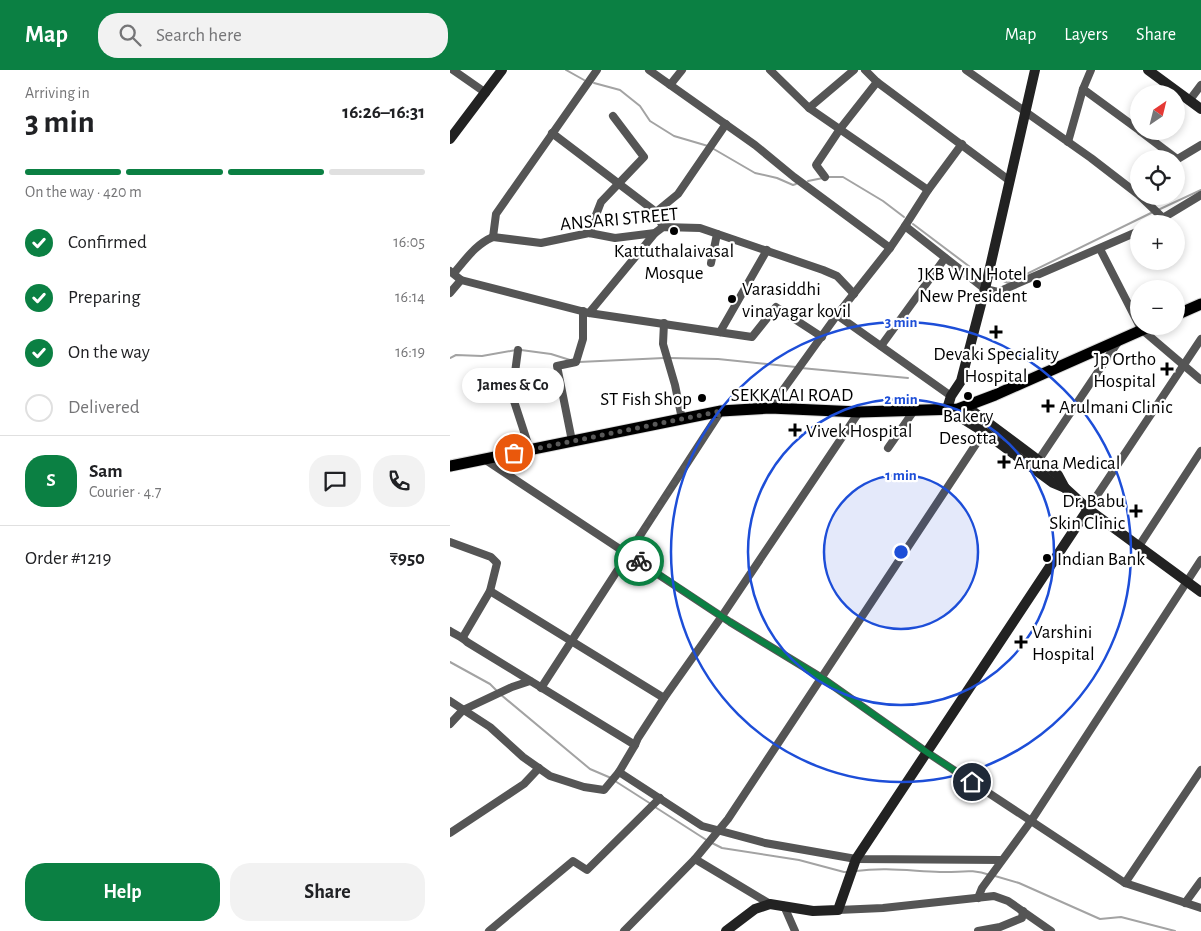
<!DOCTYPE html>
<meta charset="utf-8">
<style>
body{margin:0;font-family:"Alegreya Sans",sans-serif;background:#f2f2f2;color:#202124;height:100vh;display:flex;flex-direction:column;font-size:19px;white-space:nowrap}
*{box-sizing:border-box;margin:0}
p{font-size:16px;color:#757577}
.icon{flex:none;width:28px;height:28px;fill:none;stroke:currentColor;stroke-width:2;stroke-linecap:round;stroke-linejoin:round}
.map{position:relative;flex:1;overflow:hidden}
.sheet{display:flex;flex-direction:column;background:#fff;width:450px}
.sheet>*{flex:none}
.needle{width:32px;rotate:35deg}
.buttons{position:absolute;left:680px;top:15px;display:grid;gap:10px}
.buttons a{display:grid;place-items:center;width:55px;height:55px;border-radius:50%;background:#fff;box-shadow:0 2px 8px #0003;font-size:25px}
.pin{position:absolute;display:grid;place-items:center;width:42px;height:42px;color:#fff;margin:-21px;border:2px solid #fff;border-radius:50%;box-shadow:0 1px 5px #0007}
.courier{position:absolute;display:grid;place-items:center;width:50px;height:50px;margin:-25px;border:4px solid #0b8043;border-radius:50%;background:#fff;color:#222;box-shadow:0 1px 6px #0007}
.bubble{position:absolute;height:35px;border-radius:18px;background:#fff;box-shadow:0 2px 8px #0003;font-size:16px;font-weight:700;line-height:35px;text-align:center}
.overview em{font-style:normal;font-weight:700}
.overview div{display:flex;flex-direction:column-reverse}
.overview{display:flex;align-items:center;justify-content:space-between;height:85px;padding:0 25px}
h1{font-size:32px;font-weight:700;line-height:38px}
.bar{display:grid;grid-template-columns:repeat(4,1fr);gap:8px 5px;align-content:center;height:60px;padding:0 25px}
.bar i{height:6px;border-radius:4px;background:#e0e0e0}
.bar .active{background:#0b8043}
.bar p{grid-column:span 4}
.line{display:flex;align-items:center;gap:12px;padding:0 25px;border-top:1px solid #e0e0e0}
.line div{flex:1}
.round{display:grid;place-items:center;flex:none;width:52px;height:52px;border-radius:20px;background:#f2f2f2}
ol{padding:0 25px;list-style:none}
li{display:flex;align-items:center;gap:15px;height:55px}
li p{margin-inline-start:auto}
li .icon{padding:5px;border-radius:50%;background:#0b8043;color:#fff;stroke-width:4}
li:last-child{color:#757577}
li i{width:28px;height:28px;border:2px solid #e0e0e0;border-radius:50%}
.button{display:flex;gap:10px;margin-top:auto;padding:10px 25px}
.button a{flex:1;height:58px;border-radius:20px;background:#0b8043;color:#fff;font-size:20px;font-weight:700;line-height:58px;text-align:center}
.button a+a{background:#f2f2f2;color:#202124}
header{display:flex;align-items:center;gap:30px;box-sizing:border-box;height:70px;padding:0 25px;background:#0b8043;color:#fff}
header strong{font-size:24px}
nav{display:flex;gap:28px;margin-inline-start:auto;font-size:18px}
.search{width:350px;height:45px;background:#f2f2f2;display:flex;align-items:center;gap:12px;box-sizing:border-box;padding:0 18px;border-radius:20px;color:#757577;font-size:19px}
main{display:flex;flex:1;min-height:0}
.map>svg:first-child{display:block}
</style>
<header>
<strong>Map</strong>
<div class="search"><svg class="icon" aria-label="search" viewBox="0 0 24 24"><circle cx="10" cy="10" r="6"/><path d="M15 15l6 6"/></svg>Search here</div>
<nav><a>Map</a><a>Layers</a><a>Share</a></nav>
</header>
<main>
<section class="sheet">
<div class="overview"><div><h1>3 min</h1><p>Arriving in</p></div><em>16:26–16:31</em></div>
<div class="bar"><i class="active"></i><i class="active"></i><i class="active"></i><i></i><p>On the way · 420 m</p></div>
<ol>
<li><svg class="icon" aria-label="check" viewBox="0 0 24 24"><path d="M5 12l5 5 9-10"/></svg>Confirmed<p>16:05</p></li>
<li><svg class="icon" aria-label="check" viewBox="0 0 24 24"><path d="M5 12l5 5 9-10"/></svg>Preparing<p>16:14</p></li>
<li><svg class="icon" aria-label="check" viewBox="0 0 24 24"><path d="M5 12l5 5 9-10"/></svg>On the way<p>16:19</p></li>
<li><i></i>Delivered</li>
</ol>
<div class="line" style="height:90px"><b class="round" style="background:#0b8043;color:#fff">S</b><div><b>Sam</b><p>Courier · 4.7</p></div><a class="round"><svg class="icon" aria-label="chat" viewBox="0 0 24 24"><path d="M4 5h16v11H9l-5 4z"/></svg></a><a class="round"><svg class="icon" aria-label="phone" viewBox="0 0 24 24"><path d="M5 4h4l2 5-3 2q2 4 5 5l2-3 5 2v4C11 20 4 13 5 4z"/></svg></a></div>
<div class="line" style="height:65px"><div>Order #1219</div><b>₹950</b></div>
<div class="button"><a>Help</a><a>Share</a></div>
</section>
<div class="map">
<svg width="751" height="861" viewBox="0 0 751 861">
<rect width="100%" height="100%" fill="#fff"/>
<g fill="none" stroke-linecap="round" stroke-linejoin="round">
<g stroke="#a3a3a3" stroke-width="2">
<path d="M 116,0 L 134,10"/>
<path d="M 144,13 L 170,20 L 190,36 L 200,51 L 224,66 L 258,76"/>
<path d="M 262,78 L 305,103 L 327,108 L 343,115 L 346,114"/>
<path d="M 378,107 L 393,107 L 433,131 L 454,147"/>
<path d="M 358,111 L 373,108"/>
<path d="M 708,140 L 751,120"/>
<path d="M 463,154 L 524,200"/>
<path d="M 544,207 L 558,213 L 703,142"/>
<path d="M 71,280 L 101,284 L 120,290"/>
<path d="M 0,288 L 6,285 L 32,286 L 66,280"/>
<path d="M 219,288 L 268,289 L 346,297"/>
<path d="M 129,292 L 214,288"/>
<path d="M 351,298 L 458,308"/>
<path d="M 0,592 L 40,614 L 47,621"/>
<path d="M 50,624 L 140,699 L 161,708"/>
<path d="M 165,711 L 201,734"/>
<path d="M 205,737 L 258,771"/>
<path d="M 262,773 L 272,778 L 349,790 L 394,802 L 399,802"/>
<path d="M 406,801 C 435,797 461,801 490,802 C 510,803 520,798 540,805"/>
<path d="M 545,806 L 569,813 L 650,849 L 671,847 L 725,861"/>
</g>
<g stroke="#dbdbdb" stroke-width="13">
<g id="primary">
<path d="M 726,245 L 751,234"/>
<path d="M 0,396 L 271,341 L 320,338 L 409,342 L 508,339 L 545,325 L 701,256"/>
</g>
</g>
<g stroke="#555" stroke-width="8">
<path d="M 3,0 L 36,23"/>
<path d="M 199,0 L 305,75 L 344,107 L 440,178 L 455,156 L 535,219 L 548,222 L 689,161"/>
<path d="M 320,0 L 359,38 L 478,120"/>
<path d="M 415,0 L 427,12 L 560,111"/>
<path d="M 516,0 L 641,88 L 689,125"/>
<path d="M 220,15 L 232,0"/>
<path d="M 633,19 L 689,60"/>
<path d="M 739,31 L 751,15"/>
<path d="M 359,38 L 404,0"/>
<path d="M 690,61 L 727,89"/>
<path d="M 102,63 L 206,142 L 213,157"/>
<path d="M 618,72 L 633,19 L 641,0"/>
<path d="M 726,90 L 751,75"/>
<path d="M 375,107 L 366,95 L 390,59 L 427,12"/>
<path d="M 690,126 L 714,149"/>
<path d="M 206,142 L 228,124 L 276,54"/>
<path d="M 703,154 L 751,125"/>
<path d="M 455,156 L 478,120 L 512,74"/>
<path d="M 139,163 L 151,132 L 194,87 L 163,46"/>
<path d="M 43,167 L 91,173 L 139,163 L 165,168 L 205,163 L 213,157 L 250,158 L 373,200 L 387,206 L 404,224"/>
<path d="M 43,167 L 46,144 L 147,0"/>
<path d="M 650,179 L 689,255"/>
<path d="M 261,193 L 267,164"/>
<path d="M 0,201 L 11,210 L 139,243 L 302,267 L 326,237 L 372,267"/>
<path d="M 4,203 C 16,189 26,174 43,167"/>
<path d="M 0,223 L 11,210"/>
<path d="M 139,243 L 205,163"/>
<path d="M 387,245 L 501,326"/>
<path d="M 214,253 L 213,274 L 225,315 L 232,349"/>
<path d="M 690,258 L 751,310"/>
<path d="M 270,262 L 317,180"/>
<path d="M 431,276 L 495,188"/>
<path d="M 68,280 L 62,325 L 80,380"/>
<path d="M 320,338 L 387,245 L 440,178"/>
<path d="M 122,371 L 107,296 L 126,292 L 133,269 L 133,241"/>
<path d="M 438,378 L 463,342"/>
<path d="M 34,389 L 280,552 L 372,608 L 478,683 L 675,813 L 751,838"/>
<path d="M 588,391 L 668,272"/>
<path d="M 638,439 L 751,269"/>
<path d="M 0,472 L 41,487 L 47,493 L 40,521 L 13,567"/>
<path d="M 689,476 L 751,381"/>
<path d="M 40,521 L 214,628"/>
<path d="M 0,561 C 6,565 12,567 17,572 L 185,675 L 169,702 L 154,720 L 134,717 L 100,706 L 73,687 L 40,657 L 0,631"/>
<path d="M 91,618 L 271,341"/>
<path d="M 0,654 L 13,640 L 62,617 L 80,611"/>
<path d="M 185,675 L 188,668 L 214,628 L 272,546 L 409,342"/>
<path d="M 169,702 L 252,756 L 315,773 L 406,789 L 551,790"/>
<path d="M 0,763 L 74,714 L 89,698"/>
<path d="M 245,789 L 278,749 L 534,362"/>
<path d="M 675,813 L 751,700"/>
<path d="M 528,828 L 532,818 L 581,751 L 751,490"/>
<path d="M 735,833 L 751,811"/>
<path d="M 334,836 L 345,861"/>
<path d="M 388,840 L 433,838 L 544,826 L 558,831 L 601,861"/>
<path d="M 39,861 L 123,791 L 137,800 L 210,728"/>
<path d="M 174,861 L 245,789 L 320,834"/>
<path d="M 528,861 L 550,857 L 572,848 L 573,841"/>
</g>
<g stroke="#222" stroke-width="10">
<path d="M 585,0 L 535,219 L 511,311 L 501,326 L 497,339 L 534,362 L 603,413 L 615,418 L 638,439 L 751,522"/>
<path d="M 698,0 L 751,39"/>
<path d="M 0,69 L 52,0"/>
<path d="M 517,337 L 608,405 L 615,418"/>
<path d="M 276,861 L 305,839 L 320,834 L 363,841 L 388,840 L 406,789 L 638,439"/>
</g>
<use href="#primary" stroke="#000" stroke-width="11"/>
</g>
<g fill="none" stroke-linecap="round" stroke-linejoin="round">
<path stroke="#595959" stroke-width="5" stroke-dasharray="0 9" d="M 64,383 L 271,341 L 178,484 L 189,491"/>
<path stroke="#0b8043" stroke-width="6" d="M 189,491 L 280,552 L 372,608 L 478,683 L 522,712"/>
</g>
<circle cx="451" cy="482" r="77" fill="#1d4ed8" fill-opacity=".12"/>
<g fill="none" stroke="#1d4ed8" stroke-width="2.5">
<circle cx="451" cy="482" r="77"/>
<circle cx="451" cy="482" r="153"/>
<circle cx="451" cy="482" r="230"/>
</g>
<g fill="#000" stroke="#fff" stroke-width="2">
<circle cx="224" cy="161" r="5"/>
<circle cx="587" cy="214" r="5"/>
<circle cx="282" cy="229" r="5"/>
<path d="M543.5 254.5h5v5h5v5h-5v5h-5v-5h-5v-5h5z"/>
<path d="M714.5 291.5h5v5h5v5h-5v5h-5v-5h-5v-5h5z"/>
<circle cx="518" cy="326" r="5"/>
<circle cx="252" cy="328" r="5"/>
<path d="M595.5 328.5h5v5h5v5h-5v5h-5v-5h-5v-5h5z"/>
<path d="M342.5 352.5h5v5h5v5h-5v5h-5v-5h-5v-5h5z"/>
<path d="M551.5 384.5h5v5h5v5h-5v5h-5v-5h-5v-5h5z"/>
<path d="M683.5 433.5h5v5h5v5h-5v5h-5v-5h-5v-5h5z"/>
<circle cx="597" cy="488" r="5"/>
<path d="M568.5 564.5h5v5h5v5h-5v5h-5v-5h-5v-5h5z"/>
</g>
<g text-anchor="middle" stroke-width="4.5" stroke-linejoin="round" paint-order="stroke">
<g font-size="19" fill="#000" stroke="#fff">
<text transform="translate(169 148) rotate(-5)" y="7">ANSARI STREET</text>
<text x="342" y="331">SEKKALAI ROAD</text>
</g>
<g font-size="19" fill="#000" stroke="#fff" text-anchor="start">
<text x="224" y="187" text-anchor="middle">Kattuthalaivasal<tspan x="224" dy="22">Mosque</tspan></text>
<text x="577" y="210" text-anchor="end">JKB WIN Hotel<tspan x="577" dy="22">New President</tspan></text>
<text x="292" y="225">Varasiddhi<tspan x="292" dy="22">vinayagar kovil</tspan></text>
<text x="546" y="290" text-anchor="middle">Devaki Speciality<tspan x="546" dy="22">Hospital</tspan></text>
<text x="706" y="295" text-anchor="end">Jp Ortho<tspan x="706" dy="22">Hospital</tspan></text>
<text x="242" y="335" text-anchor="end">ST Fish Shop</text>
<text x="609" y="343">Arulmani Clinic</text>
<text x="518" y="352" text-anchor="middle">Bakery<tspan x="518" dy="22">Desotta</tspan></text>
<text x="356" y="367">Vivek Hospital</text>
<text x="564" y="399">Aruna Medical</text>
<text x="675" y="437" text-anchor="end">Dr. Babu<tspan x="675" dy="22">Skin Clinic</tspan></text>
<text x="607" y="495">Indian Bank</text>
<text x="582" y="568">Varshini<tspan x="582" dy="22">Hospital</tspan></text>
</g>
</g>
<circle cx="451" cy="482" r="8" fill="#1d4ed8" stroke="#fff" stroke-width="2.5"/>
<g font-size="15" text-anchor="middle" font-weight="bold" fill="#1d4ed8" stroke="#fff" stroke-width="4.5" stroke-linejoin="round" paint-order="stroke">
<text x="451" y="257">3 min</text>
<text x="451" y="334">2 min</text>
<text x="451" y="410">1 min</text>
</g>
</svg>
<div class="buttons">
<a><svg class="needle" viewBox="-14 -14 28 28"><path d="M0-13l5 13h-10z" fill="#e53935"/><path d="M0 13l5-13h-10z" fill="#757577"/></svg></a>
<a><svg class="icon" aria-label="locate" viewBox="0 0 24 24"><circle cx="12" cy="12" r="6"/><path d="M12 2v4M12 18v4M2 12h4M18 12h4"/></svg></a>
<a>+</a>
<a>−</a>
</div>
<div class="pin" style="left:64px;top:383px;background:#ea580c"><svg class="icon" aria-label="bag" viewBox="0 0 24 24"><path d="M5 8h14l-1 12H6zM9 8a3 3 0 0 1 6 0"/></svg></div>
<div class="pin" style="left:522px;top:712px;background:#1f2937"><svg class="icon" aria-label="home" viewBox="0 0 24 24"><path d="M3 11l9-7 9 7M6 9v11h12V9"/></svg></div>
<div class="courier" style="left:189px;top:491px"><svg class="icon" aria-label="bike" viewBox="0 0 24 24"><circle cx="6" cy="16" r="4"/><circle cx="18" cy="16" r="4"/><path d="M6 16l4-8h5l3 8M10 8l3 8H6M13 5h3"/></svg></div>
<div class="bubble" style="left:12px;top:298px;width:102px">James &amp; Co</div>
</div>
</main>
